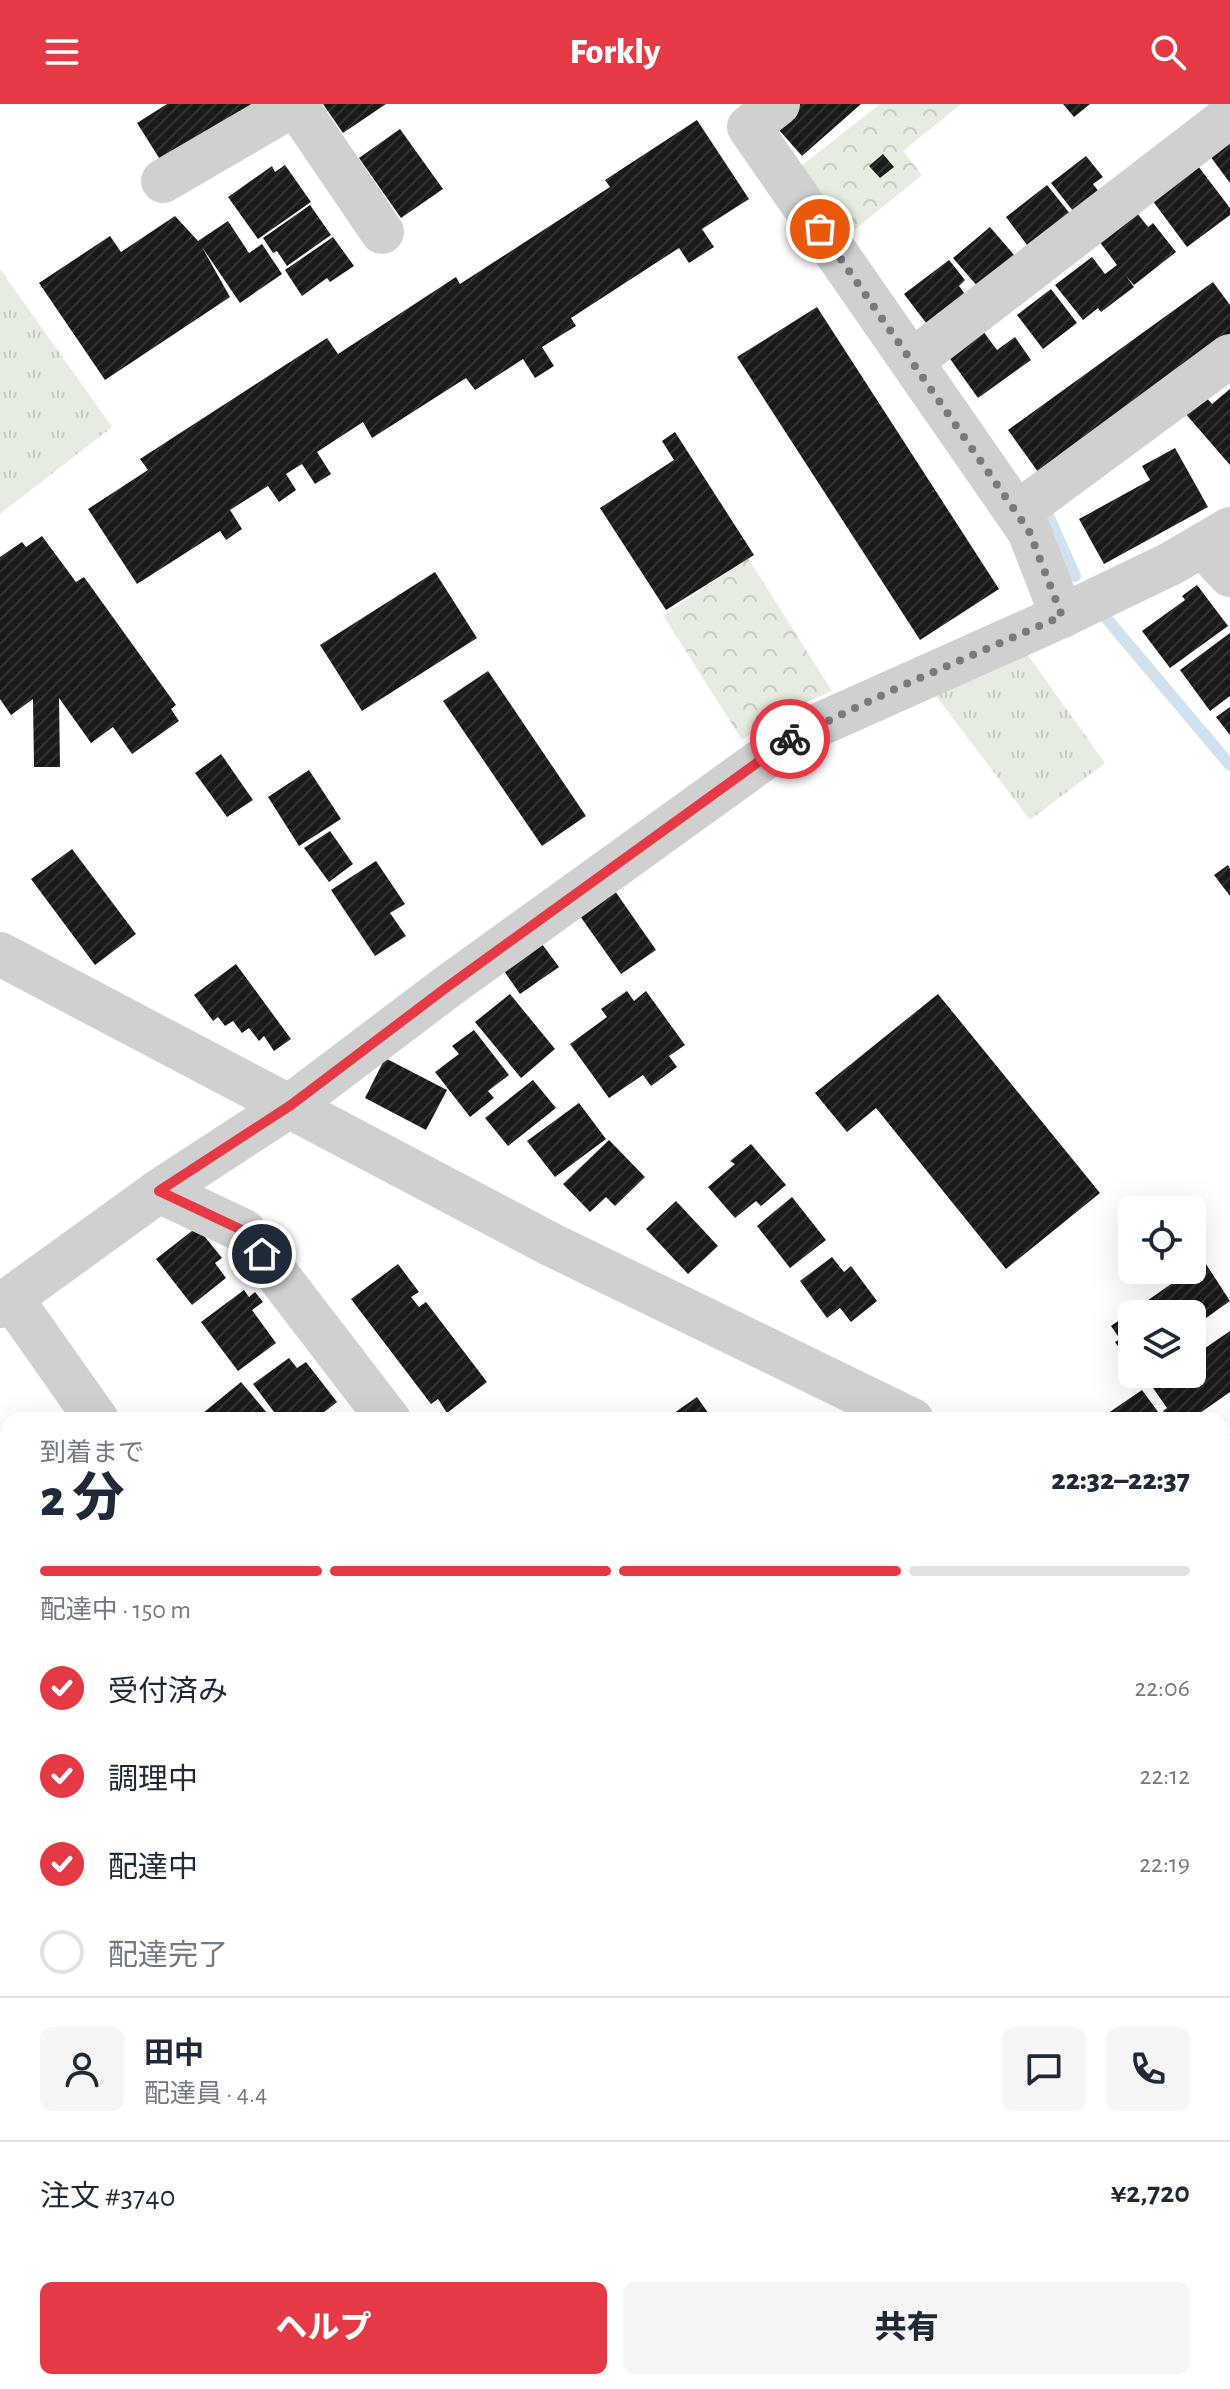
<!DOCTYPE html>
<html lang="ja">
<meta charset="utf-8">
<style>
body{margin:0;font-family:"Alegreya Sans","Noto Sans JP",sans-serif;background:#f6f6f7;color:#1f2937;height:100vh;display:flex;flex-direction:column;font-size:30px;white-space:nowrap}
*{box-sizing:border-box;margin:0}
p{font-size:26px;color:#747a83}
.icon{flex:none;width:44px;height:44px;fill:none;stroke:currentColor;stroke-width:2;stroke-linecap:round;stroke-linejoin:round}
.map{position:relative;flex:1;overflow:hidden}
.sheet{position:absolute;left:0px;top:1308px;width:1230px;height:978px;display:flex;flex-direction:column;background:#fff;border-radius:24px 24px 0 0;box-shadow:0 8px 32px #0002}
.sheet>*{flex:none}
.controls{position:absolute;left:1118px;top:1092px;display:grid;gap:16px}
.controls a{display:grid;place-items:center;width:88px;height:88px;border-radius:12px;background:#fff;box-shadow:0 8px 32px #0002;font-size:40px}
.pin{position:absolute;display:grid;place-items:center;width:68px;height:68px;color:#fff;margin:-34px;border:4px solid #fff;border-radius:50%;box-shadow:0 2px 8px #0007}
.courier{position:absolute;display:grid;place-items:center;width:80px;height:80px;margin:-40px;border:6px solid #e63946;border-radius:50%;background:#fff;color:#222;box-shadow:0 2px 10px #0007}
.head em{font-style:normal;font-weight:800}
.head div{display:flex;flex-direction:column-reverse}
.head{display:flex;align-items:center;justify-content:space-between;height:136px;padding:0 40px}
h1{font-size:52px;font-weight:800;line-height:60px}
.bar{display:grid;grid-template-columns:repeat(4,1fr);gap:12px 8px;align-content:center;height:96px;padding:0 40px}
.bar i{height:10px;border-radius:6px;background:#e0e1e3}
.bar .on{background:#e63946}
.bar p{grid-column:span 4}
.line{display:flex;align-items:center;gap:20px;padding:0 40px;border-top:2px solid #e0e1e3}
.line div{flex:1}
.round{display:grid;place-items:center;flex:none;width:84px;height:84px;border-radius:12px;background:#f6f6f7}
ol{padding:0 40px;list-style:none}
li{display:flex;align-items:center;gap:24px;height:88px}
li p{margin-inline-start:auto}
li .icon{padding:8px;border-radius:50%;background:#e63946;color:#fff;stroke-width:4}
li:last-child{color:#747a83}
li i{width:44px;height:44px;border:4px solid #e0e1e3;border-radius:50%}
.cta{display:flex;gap:16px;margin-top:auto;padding:16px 40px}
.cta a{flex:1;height:92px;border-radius:12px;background:#e63946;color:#fff;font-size:32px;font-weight:800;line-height:92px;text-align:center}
.cta a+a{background:#f6f6f7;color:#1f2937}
header{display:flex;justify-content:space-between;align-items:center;height:104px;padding:0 40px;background:#e63946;color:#fff;font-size:36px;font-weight:800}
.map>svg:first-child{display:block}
</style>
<header><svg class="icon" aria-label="menu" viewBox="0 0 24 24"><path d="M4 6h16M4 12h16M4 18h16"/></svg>Forkly<svg class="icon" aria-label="search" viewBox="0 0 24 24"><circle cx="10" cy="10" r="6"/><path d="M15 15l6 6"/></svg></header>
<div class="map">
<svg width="1230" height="2285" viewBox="0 0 1230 2285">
<defs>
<pattern id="grass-tufts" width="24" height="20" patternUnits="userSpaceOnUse" patternTransform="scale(2)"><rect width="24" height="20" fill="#e6ecdf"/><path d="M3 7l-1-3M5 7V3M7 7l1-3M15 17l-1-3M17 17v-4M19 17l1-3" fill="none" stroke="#c6cbc0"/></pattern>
<pattern id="park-crowns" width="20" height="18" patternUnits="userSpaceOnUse" patternTransform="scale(2)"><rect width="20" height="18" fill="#e6ecdf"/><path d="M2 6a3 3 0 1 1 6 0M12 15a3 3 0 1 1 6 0" fill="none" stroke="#c6cbc0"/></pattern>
<pattern id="building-hatch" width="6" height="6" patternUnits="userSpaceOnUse" patternTransform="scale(2)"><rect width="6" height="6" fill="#1a1a1a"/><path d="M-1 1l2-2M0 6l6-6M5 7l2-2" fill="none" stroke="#333"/></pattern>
</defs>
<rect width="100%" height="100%" fill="#fff"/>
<g fill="url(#grass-tufts)">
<path d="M 0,165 L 112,323 L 0,410 Z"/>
<path d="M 1027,550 L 1105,659 L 1030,716 L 933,588 Z"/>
</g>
<g fill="url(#park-crowns)">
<path d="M 880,0 L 961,0 L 903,47 L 922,71 L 848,131 L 801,62 Z"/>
<path d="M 748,454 L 832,587 L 781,609 L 742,636 L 663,511 Z"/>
</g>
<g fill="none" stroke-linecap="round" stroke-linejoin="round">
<g stroke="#cfe2ee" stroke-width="12">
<path d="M 1046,407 L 1075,472"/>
<path d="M 1107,515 L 1230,661"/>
</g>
</g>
<g fill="url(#building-hatch)">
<path d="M 167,0 L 252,0 L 161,57 L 137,19 Z"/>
<path d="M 323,0 L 386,0 L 343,29 Z"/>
<path d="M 800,0 L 861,0 L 802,52 L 779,26 L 781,17 Z"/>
<path d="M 1063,0 L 1090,0 L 1074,13 Z"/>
<path d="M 697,16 L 749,95 L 702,125 L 714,143 L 689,159 L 679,144 L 571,214 L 576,222 L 542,243 L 554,262 L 535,274 L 523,255 L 475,286 L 466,274 L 372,334 L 363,318 L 317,348 L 331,370 L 315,380 L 302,360 L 286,370 L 296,386 L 279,398 L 268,382 L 230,406 L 242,425 L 226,436 L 220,427 L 137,480 L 88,405 L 148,366 L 140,355 L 327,234 L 338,250 L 456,173 L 460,180 L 610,83 L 605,76 Z"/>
<path d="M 400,25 L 443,85 L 401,114 L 359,54 Z"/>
<path d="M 1230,31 L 1230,79 L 1207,48 Z"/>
<path d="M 883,50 L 894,63 L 880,74 L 869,62 Z"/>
<path d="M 1086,52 L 1103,73 L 1093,80 L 1102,92 L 1077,112 L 1051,79 Z"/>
<path d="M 285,61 L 311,98 L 258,135 L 228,93 L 272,62 L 275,68 Z"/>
<path d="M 1198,62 L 1230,104 L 1230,111 L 1187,143 L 1152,96 Z"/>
<path d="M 1047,81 L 1075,116 L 1033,149 L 1006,113 Z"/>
<path d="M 310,101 L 331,131 L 287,162 L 277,147 L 273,149 L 263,134 Z"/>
<path d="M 1133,104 L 1148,123 L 1153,119 L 1176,148 L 1134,181 L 1126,172 L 1134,183 L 1101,208 L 1098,204 L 1083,216 L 1055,181 L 1092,153 L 1105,170 L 1117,161 L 1096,133 Z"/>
<path d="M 175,112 L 198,137 L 228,117 L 249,149 L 262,140 L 282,170 L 240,199 L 202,143 L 230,193 L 105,276 L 39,179 L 110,132 L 121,148 Z"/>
<path d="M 990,123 L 1015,152 L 978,183 L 953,154 Z"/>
<path d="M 333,133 L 354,162 L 330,178 L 327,174 L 302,192 L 285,166 Z"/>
<path d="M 949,156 L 965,176 L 959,182 L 968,194 L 930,224 L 904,190 Z"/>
<path d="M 1213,178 L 1230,201 L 1230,236 L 1041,372 L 1008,326 Z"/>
<path d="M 1051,185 L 1077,219 L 1043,245 L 1017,211 Z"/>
<path d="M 817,203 L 999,485 L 920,536 L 737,253 Z"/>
<path d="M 983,227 L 997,246 L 1015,233 L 1031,256 L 978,294 L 948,252 Z"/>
<path d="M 1230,285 L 1230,361 L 1184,308 L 1204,291 L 1212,300 Z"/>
<path d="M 675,328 L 754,451 L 666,506 L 600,404 L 674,356 L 662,337 Z"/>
<path d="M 1175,344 L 1208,403 L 1104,460 L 1079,415 L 1150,376 L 1142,362 Z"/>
<path d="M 42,432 L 76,478 L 84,473 L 176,601 L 171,605 L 179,617 L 132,650 L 113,623 L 91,639 L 59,594 L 60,663 L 34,663 L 33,595 L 11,611 L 0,595 L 0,453 L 22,438 L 26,443 Z"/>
<path d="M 435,468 L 477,534 L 362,607 L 320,541 Z"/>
<path d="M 1197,481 L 1228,522 L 1170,564 L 1142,527 L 1185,496 L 1182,492 Z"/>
<path d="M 1230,529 L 1230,592 L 1210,607 L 1180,566 Z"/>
<path d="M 488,567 L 586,712 L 542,742 L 443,597 Z"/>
<path d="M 1230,603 L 1230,631 L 1216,613 Z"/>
<path d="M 221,650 L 253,696 L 227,713 L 195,669 Z"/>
<path d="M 309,666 L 341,715 L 299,742 L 268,693 Z"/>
<path d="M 330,727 L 353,760 L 329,778 L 304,744 Z"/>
<path d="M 72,745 L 136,830 L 95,861 L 31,775 Z"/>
<path d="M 376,757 L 405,800 L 390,809 L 406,832 L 375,852 L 331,786 Z"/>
<path d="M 1228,761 L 1230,765 L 1230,792 L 1214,771 Z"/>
<path d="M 615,787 L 656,846 L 621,870 L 580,812 Z"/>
<path d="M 542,840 L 559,863 L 520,890 L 504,867 Z"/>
<path d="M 236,860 L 291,935 L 274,947 L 264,932 L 259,937 L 249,924 L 242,929 L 233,917 L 225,922 L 218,913 L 213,917 L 194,891 Z"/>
<path d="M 627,887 L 634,897 L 646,887 L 685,941 L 669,952 L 677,963 L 651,982 L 643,971 L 609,994 L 570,940 L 607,913 L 601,905 Z"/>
<path d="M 510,890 L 555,945 L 521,974 L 475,918 Z"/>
<path d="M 938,890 L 1100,1089 L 1006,1165 L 876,1004 L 847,1028 L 815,989 Z"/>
<path d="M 474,926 L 509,971 L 488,987 L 494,994 L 470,1013 L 435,968 L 459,950 L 452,942 Z"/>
<path d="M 385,954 L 447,986 L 426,1026 L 365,994 Z"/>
<path d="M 533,976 L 556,1004 L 508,1042 L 485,1014 Z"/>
<path d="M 579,999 L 606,1035 L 555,1073 L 527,1037 Z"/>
<path d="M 609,1036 L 645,1073 L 615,1102 L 606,1093 L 590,1108 L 563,1080 Z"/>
<path d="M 751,1040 L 786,1081 L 761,1102 L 756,1097 L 735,1114 L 708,1083 L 735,1060 L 730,1057 Z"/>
<path d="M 792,1093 L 826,1136 L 790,1164 L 757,1122 Z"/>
<path d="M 676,1097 L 718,1142 L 688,1170 L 646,1125 Z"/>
<path d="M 197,1123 L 222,1154 L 215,1159 L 226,1174 L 192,1201 L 156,1155 Z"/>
<path d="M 832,1153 L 844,1168 L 851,1162 L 877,1197 L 851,1218 L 840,1204 L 827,1214 L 800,1177 Z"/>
<path d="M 1204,1157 L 1230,1197 L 1192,1224 L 1192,1210 L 1132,1210 L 1132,1262 L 1115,1238 L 1120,1235 L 1111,1222 Z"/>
<path d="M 398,1160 L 419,1188 L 411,1193 L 419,1203 L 426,1198 L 487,1278 L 447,1309 L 438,1295 L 431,1300 L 351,1195 Z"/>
<path d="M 244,1186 L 249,1193 L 255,1188 L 263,1198 L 252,1206 L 276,1239 L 238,1267 L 201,1218 Z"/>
<path d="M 1230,1227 L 1230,1288 L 1190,1316 L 1170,1316 L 1163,1307 L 1167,1304 L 1151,1281 L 1168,1270 L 1192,1270 L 1192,1253 Z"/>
<path d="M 289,1254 L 297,1264 L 306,1258 L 337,1298 L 314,1316 L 280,1316 L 253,1280 Z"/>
<path d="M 241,1278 L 273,1316 L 209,1316 L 203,1309 Z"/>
<path d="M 1142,1286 L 1164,1316 L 1098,1316 Z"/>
<path d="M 697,1293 L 713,1316 L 664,1316 Z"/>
<path d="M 1222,1321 L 1230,1331 L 1230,1379 L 1222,1385 Z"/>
<path d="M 8,1375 L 8,1417 L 0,1409 L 0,1382 Z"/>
<path d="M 1222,1541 L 1230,1550 L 1230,1739 L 1222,1730 Z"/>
<path d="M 1222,1778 L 1230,1788 L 1230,1855 L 1222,1845 Z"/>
<path d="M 8,1786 L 8,1866 L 0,1856 L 0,1792 Z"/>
<path d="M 1230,1865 L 1230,1935 L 1223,1940 L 1222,1871 Z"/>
<path d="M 0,2066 L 8,2078 L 8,2091 L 0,2097 Z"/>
<path d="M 141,2278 L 185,2278 L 190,2285 L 146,2285 Z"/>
<path d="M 384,2278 L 434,2278 L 439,2285 L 389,2285 Z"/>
<path d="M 469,2278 L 502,2278 L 493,2285 L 474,2285 Z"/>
</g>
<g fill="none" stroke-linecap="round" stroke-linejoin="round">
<g stroke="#cdcdcd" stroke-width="5" stroke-dasharray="4 4" stroke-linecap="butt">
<path d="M 0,1886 L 8,1880"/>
<path d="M 562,2285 L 578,2278"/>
</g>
<g stroke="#d0d0d0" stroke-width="44">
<path d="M 295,0 L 382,128"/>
<path d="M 778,0 L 749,23 L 1029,427 L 1062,512"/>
<path d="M 163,77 L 295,0"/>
<path d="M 912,257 L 1230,12"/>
<path d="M 1017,409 L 1230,252"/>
<path d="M 1203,442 L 1230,471"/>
<path d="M 0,850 L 550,1140 L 912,1316"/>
<path d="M 159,1087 L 244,1127 L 389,1316"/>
<path d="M 11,1194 L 97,1316"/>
<path d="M 0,1202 L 159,1087 L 291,1001 L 447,883 L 798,630 L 1062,512 L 1172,459 L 1230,425"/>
<path d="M 1222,1429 L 1230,1432"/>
<path d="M 8,1487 L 3,1511 L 8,1517"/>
<path d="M 0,1952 L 8,1963"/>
<path d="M 1222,2003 L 1230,1998"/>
<path d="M 0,2137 L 8,2128"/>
<path d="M 0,2226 L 8,2235"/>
<path d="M 43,2278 L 48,2285"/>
<path d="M 275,2278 L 280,2285"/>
</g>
<g stroke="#888" stroke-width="9">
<g id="rail">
<path d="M 1222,2084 L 1230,2081"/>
<path d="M 1222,2136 L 1230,2132"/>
<path d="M 1222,2168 L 1230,2165"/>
<path d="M 1222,2263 L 1230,2259"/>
<path d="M 706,2285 L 724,2278"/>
<path d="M 873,2285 L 890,2278"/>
<path d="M 937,2285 L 954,2278"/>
<path d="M 1173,2285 L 1188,2278"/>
</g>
</g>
<use href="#rail" stroke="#fff" stroke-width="6" stroke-dasharray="18" stroke-linecap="butt"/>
</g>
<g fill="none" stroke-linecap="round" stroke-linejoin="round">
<path stroke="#7a7a7a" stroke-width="8" stroke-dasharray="0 14.4" d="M 790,635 L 897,584 L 1062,512 L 1029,427 L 820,125"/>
<path stroke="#e63946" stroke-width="10" d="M 262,1150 L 244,1127 L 159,1087 L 291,1001 L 447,883 L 790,635"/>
</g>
</svg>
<div class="controls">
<a><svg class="icon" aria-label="locate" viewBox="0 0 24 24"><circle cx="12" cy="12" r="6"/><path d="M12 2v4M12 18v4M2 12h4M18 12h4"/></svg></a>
<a><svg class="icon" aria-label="layers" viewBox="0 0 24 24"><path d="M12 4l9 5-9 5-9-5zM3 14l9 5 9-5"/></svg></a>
</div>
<div class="pin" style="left:820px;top:125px;background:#ea580c"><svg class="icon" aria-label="bag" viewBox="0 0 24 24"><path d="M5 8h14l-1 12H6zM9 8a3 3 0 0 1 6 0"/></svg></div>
<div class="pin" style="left:262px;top:1150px;background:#1f2937"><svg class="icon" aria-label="home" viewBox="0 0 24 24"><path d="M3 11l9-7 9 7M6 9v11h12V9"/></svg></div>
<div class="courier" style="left:790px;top:635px"><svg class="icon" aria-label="bike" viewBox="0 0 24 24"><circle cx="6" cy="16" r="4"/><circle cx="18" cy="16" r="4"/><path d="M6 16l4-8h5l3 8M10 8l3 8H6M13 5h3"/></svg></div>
<section class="sheet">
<div class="head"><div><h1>2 分</h1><p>到着まで</p></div><em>22:32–22:37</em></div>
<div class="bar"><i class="on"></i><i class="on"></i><i class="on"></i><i></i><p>配達中 · 150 m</p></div>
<ol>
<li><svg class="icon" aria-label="check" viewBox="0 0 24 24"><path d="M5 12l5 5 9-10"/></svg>受付済み<p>22:06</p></li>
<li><svg class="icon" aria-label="check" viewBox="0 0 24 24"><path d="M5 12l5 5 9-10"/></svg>調理中<p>22:12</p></li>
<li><svg class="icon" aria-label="check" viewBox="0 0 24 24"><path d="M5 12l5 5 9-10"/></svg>配達中<p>22:19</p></li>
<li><i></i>配達完了</li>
</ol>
<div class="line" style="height:144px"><a class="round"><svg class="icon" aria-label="person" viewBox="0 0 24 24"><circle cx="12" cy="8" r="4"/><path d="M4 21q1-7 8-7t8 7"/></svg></a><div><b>田中</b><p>配達員 · 4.4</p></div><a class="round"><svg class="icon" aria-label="chat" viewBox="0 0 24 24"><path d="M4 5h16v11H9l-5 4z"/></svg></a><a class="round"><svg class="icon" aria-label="phone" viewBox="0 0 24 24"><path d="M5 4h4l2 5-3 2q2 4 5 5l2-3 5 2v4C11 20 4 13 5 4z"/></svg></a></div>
<div class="line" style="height:104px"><div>注文 #3740</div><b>¥2,720</b></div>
<div class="cta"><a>ヘルプ</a><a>共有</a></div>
</section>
</div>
